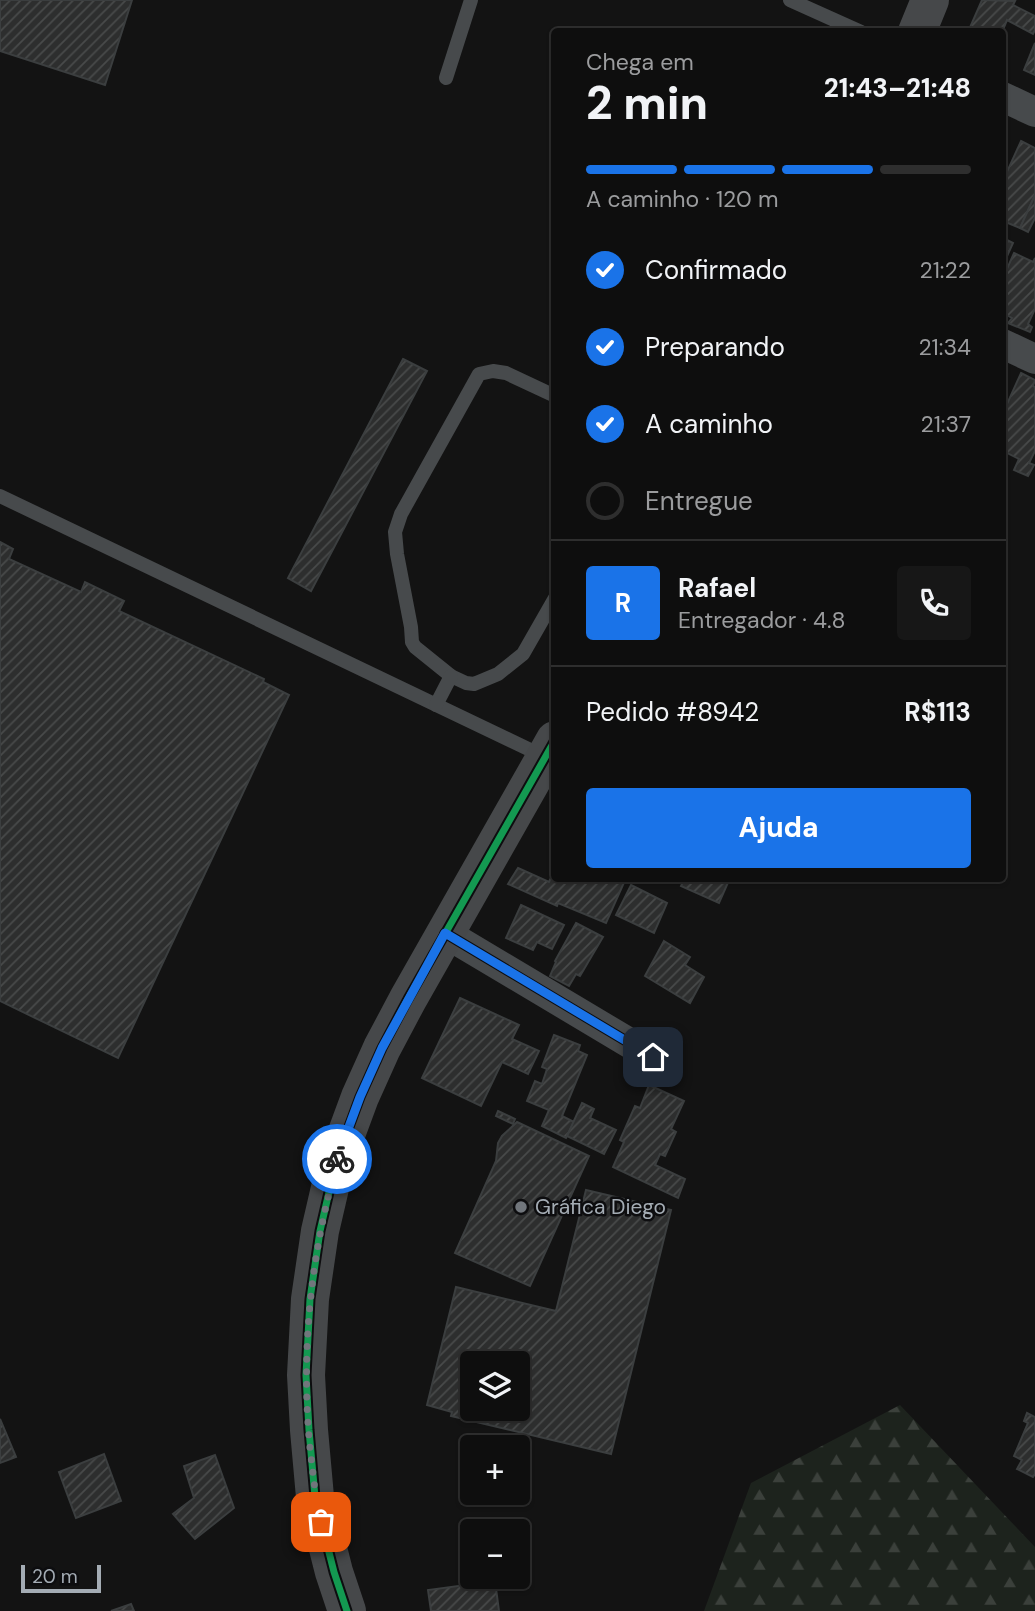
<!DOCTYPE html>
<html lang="pt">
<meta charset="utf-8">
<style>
body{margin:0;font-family:"DM Sans",sans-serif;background:#171717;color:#f1f3f6;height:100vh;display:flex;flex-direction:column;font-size:26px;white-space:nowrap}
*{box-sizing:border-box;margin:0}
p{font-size:23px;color:#9b9c9e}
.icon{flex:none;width:38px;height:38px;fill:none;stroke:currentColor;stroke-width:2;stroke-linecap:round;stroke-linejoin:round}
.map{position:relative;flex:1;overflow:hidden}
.side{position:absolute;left:551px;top:28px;width:455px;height:854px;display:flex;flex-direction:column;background:#0e0e0e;border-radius:7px;box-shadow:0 2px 5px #0004,0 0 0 2px #2e2e2e}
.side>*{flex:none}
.controls{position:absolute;left:460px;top:1351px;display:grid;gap:14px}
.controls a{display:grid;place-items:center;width:70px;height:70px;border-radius:7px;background:#0e0e0e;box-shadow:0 2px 5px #0004,0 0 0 2px #2e2e2e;font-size:35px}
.scale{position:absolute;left:21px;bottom:18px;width:80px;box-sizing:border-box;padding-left:7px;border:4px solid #a4acb4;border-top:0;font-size:19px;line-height:24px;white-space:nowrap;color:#a4acb4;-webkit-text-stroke:5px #0d0d0f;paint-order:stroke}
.pin{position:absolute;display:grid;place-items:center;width:60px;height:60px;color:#fff;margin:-30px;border-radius:14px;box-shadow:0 4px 10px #0006}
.courier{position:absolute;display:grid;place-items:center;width:70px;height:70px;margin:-35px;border:5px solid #1a73e8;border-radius:50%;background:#fff;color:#222;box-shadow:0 2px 9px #0007}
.headline em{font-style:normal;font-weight:800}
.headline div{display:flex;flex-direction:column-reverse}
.headline{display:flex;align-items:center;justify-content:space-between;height:119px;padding:0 35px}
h1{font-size:46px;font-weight:800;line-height:52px}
.bar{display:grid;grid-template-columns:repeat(4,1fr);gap:10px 7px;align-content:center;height:84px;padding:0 35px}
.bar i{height:9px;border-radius:5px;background:#2e2e2e}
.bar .on{background:#1a73e8}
.bar p{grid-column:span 4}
.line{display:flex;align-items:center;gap:18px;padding:0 35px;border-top:2px solid #2e2e2e}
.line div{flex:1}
.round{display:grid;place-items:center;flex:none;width:74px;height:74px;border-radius:7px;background:#171717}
ol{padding:0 35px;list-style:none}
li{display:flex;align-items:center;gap:21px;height:77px}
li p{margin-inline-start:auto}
li .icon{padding:7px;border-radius:50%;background:#1a73e8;color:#fff;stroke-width:4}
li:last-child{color:#9b9c9e}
li i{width:38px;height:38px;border:4px solid #2e2e2e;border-radius:50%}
.primary-button{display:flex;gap:14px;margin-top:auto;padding:14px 35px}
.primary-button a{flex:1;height:80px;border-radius:7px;background:#1a73e8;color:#fff;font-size:28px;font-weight:800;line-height:80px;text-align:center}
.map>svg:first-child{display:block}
</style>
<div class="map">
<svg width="1035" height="1611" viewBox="0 0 1035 1611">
<defs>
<pattern id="forest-firs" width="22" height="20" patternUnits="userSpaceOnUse" patternTransform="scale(1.75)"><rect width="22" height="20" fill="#1d231d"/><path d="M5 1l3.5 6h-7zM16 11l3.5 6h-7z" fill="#3b403b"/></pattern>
<pattern id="building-hatch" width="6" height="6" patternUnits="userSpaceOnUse" patternTransform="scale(1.75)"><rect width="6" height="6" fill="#2d2e2e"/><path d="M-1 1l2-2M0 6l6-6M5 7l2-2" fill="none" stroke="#484a4a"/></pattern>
</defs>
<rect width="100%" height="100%" fill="#131313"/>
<path fill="url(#forest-firs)" d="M 900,1405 L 1035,1547 L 1035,1611 L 704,1611 L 751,1483 Z"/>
<g fill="url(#building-hatch)" stroke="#3b3e3f" stroke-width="2" fill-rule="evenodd">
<path d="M 0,0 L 132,0 L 105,85 L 0,51 Z"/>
<path d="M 982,0 L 1015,1 L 1013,5 L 1035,16 L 1035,30 L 1033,34 L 1007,20 L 1002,32 L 968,32 Z"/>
<path d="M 1035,43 L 1035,75 L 1024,70 Z"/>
<path d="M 1021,141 L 1035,148 L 1035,195 L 1020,228 L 1003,221 L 1003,170 L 1007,172 Z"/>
<path d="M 1035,195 L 1035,218 L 1028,232 L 1020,228 Z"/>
<path d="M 1003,238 L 1013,243 L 1003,265 Z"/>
<path d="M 1014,253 L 1033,262 L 1035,258 L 1035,309 L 1028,324 L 1032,327 L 1030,332 L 1008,323 L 1012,318 L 1003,313 L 1003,278 Z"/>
<path d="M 403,359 L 427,371 L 311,591 L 288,578 Z"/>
<path d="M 1021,373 L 1035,380 L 1033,386 L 1035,387 L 1035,451 L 1029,463 L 1034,465 L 1028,476 L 1014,470 L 1019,459 L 1003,451 L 1003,413 Z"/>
<path d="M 0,542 L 13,549 L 9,559 L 81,592 L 85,582 L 124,601 L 119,611 L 264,679 L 263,682 L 289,695 L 118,1058 L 0,1001 Z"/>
<path d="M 518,868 L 549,882 L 555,869 L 555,878 L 626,878 L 606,923 L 558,903 L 557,906 L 508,884 Z"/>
<path d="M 685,878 L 730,878 L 719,903 L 681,886 Z"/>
<path d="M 631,885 L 667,903 L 654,933 L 616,915 Z"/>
<path d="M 521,905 L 564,925 L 552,949 L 537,942 L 533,950 L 506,938 Z"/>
<path d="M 576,923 L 603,937 L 580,976 L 576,974 L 569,986 L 550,976 L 556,962 L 555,961 Z"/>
<path d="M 664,941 L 690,957 L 685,965 L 704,977 L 690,1003 L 645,976 Z"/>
<path d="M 460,998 L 519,1025 L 512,1039 L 539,1051 L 528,1074 L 502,1062 L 481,1106 L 422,1078 Z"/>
<path d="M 554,1035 L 580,1045 L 578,1051 L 587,1055 L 562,1116 L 574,1122 L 566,1138 L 542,1126 L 549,1110 L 527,1101 L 535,1081 L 542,1084 L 547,1069 L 542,1067 Z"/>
<path d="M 649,1085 L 684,1101 L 671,1129 L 676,1132 L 665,1156 L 660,1154 L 655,1165 L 685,1179 L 678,1198 L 613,1167 L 624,1142 L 620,1140 L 635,1106 L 640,1108 Z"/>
<path d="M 582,1103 L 594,1109 L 590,1118 L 616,1130 L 604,1154 L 567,1136 Z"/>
<path d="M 498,1111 L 515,1119 L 513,1124 L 496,1116 Z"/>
<path d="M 517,1122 L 589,1156 L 530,1286 L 455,1253 L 496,1161 L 498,1143 L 502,1136 Z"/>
<path d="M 586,1190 L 671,1210 L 611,1454 L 451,1416 L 452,1412 L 427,1405 L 456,1287 L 556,1311 ZM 472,1363 L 518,1363 L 518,1409 L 472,1409 Z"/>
<path d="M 1027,1413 L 1035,1417 L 1035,1474 L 1033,1477 L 1017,1469 L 1022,1460 L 1014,1456 L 1028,1423 L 1024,1421 Z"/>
<path d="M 0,1419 L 16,1457 L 0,1463 Z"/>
<path d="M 104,1454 L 121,1501 L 76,1518 L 59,1472 Z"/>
<path d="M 215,1455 L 234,1508 L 195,1539 L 173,1514 L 194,1498 L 184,1466 Z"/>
<path d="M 495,1581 L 499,1611 L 431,1611 L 428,1590 Z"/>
<path d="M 131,1604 L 134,1611 L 111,1611 Z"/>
</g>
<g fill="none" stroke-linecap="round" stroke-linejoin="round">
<g stroke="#474a4c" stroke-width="14">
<path d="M 790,0 L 861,32"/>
<path d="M 446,78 L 471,0"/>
<path d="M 555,396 L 506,373 L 493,371 L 479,374 L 401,514 L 395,532 L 397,554 L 411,627 L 412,642 L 415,647 L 451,676 L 466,683 L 474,684 L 498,674 L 523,654 L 555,598"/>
<path d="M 0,496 L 545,757"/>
<path d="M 436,705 L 451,676"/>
</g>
<g stroke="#474a4c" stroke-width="30">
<path d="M 1003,97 L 1035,112"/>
<path d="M 1003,344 L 1035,359"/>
<path d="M 445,933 L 653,1057"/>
</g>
<g stroke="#46484a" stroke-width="38">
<path d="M 917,32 L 930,0"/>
<path d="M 347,1611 L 334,1572 L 315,1497 L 309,1430 L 306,1375 L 310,1299 L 320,1231 L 336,1162 L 360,1097 L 382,1048 L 408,999 L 555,740"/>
</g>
<g stroke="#0d0d0f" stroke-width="11">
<g id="cycleway">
<path d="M 445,933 L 653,1057"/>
<path d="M 347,1611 L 334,1572 L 315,1497 L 309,1430 L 306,1375 L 310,1299 L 320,1231 L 336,1162 L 360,1097 L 382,1048 L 408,999 L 555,740"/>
</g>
</g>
<use href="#cycleway" stroke="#139951" stroke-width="7"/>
</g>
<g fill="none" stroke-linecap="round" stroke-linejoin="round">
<path stroke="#71767c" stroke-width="7" stroke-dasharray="0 12.6" d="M 321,1522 C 315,1497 313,1473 310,1448 C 302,1366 308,1285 326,1206 C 330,1190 333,1174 337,1159"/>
<path stroke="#1a73e8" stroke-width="9" d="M 337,1159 L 360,1097 L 382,1048 L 445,933 L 653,1057"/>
</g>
<circle fill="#71767c" stroke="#0d0d0f" stroke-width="2.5" cx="521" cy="1207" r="7"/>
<g text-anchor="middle" stroke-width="5" stroke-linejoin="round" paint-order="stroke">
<g font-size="21" fill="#a4acb4" stroke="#0d0d0f" text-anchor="start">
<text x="535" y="1214">Gráfica Diego</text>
</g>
</g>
</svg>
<div class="controls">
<a><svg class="icon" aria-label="layers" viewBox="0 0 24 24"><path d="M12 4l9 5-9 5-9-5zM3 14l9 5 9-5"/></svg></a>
<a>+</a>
<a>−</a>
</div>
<div class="scale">20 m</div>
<div class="pin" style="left:321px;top:1522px;background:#ea580c"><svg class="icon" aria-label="bag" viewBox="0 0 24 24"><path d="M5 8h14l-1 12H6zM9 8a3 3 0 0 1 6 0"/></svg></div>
<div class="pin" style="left:653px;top:1057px;background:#1f2937"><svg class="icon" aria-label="home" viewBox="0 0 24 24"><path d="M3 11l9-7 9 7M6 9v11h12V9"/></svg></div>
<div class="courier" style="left:337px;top:1159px"><svg class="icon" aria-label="bike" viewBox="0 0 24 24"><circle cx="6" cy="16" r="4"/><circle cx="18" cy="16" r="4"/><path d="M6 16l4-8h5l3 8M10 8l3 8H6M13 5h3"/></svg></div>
<section class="side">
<div class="headline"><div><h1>2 min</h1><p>Chega em</p></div><em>21:43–21:48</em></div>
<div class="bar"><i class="on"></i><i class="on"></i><i class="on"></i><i></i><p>A caminho · 120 m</p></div>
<ol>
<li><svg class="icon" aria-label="check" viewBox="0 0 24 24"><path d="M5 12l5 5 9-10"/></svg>Confirmado<p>21:22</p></li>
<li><svg class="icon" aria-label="check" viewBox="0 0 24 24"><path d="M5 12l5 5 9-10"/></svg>Preparando<p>21:34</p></li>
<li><svg class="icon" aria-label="check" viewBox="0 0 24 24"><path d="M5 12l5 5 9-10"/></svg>A caminho<p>21:37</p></li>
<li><i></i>Entregue</li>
</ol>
<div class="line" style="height:126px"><b class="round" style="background:#1a73e8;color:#fff">R</b><div><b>Rafael</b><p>Entregador · 4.8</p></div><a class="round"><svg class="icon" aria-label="phone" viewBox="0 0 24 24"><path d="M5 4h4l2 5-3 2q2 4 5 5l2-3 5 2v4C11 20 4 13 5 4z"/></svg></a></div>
<div class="line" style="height:91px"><div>Pedido #8942</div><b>R$113</b></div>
<div class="primary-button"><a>Ajuda</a></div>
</section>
</div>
